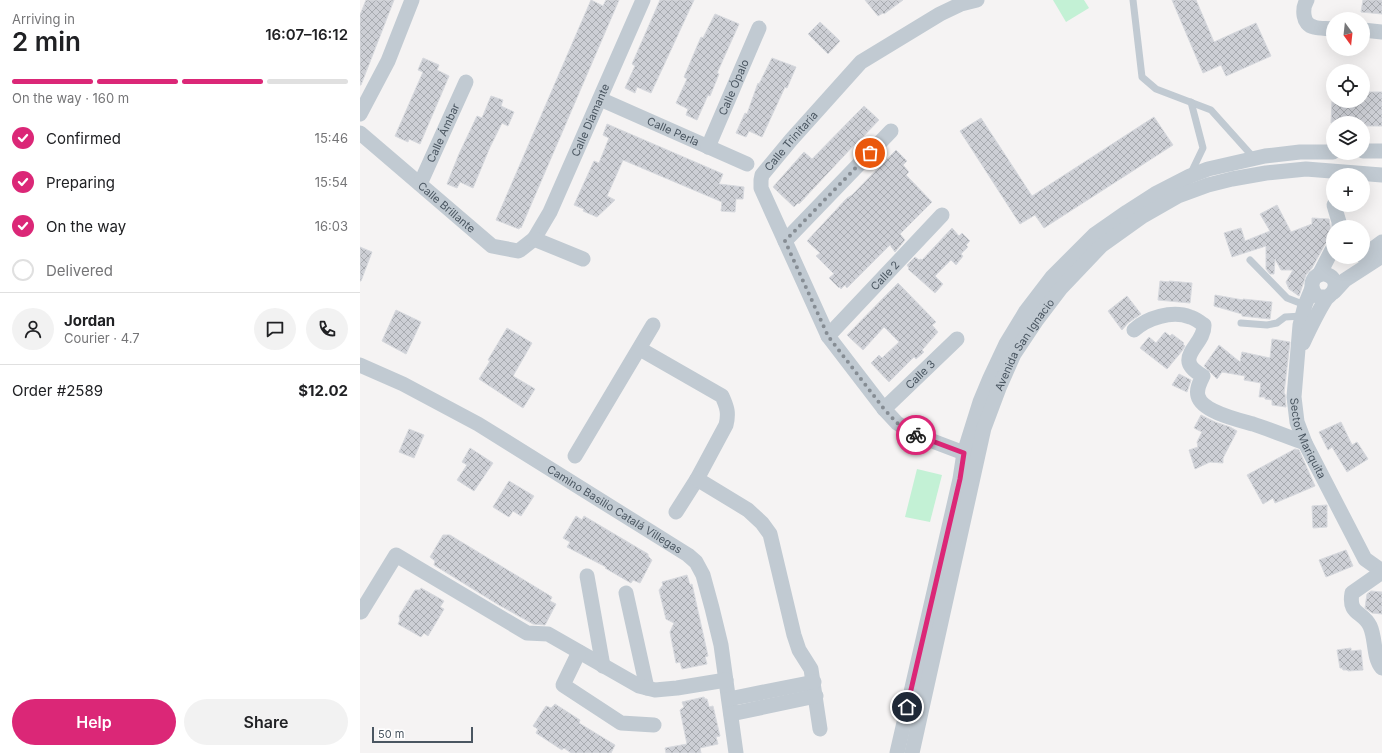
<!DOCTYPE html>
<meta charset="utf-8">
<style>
body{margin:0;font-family:Inter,sans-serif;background:#f2f2f2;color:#202124;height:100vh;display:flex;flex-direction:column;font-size:15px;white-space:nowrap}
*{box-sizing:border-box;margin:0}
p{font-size:13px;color:#757577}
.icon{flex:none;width:22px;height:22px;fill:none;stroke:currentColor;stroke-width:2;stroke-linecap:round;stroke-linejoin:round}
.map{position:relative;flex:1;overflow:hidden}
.panel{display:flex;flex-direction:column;background:#fff;width:360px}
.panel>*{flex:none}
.needle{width:26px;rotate:165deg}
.fabs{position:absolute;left:966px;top:12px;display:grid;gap:8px}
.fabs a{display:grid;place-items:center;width:44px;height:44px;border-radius:50%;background:#fff;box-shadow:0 4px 16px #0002;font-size:20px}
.scale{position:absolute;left:12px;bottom:10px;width:101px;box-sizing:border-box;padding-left:4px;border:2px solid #4a5661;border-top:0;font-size:11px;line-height:14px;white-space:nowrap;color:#4a5661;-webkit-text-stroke:3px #fff;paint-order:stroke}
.pin{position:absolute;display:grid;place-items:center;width:34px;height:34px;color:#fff;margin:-17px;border:2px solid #fff;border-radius:50%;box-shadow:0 1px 4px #0007}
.courier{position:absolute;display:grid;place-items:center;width:40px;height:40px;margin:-20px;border:3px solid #db2777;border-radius:50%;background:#fff;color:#222;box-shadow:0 1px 5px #0007}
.head em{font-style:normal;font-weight:600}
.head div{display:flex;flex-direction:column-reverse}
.head{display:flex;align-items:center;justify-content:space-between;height:68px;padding:0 12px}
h1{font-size:26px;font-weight:600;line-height:30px}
.bar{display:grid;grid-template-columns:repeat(4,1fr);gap:6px 4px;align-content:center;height:48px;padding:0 12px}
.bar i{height:5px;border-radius:3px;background:#e0e0e0}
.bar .current{background:#db2777}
.bar p{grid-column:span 4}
.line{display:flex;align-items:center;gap:10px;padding:0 12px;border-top:1px solid #e0e0e0}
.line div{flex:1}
.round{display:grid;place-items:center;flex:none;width:42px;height:42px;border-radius:21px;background:#f2f2f2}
ol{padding:0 12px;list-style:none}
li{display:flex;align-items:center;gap:12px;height:44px}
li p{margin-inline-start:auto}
li .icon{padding:4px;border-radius:50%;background:#db2777;color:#fff;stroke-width:4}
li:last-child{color:#757577}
li i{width:22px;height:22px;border:2px solid #e0e0e0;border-radius:50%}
.primary-button{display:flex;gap:8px;margin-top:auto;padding:8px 12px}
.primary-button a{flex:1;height:46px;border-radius:24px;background:#db2777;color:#fff;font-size:16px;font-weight:600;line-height:46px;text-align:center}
.primary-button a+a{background:#f2f2f2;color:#202124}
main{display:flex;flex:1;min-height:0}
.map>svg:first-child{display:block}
</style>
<main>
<section class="panel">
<div class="head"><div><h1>2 min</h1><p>Arriving in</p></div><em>16:07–16:12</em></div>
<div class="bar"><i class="current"></i><i class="current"></i><i class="current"></i><i></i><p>On the way · 160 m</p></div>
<ol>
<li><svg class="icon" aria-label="check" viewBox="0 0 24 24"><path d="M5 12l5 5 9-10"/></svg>Confirmed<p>15:46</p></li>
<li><svg class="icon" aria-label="check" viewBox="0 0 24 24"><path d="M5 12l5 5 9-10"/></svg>Preparing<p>15:54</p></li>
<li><svg class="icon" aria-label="check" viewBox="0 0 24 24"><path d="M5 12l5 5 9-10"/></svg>On the way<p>16:03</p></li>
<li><i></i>Delivered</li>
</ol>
<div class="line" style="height:72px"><a class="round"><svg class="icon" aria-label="person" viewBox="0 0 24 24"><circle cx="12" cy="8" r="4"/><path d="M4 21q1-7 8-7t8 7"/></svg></a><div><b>Jordan</b><p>Courier · 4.7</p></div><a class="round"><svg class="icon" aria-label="chat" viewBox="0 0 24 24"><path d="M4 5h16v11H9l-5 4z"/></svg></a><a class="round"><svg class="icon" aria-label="phone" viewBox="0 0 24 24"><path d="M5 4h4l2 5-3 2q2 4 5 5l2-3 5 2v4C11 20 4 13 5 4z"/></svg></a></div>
<div class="line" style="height:52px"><div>Order #2589</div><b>$12.02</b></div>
<div class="primary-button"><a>Help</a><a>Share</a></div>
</section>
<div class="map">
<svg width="1022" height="753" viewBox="0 0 1022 753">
<defs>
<pattern id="building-cross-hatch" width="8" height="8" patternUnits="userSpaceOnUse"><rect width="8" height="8" fill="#cdcfd5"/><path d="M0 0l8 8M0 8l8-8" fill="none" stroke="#a8abb0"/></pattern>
</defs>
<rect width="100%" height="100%" fill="#f5f3f3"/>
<g fill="#c3f1d5">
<path d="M 693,0 L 724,0 L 729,8 L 706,22 Z"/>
<path d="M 557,469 L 582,475 L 570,522 L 545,517 Z"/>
</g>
<g fill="url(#building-cross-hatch)" stroke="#d7d9de">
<path d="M 6,0 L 34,0 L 1,85 L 0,85 L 0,15 Z"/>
<path d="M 231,0 L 243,6 L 246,0 L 259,0 L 161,228 L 160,227 L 159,229 L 136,220 Z"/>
<path d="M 300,0 L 334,0 L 291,93 L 277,87 L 275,93 L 265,88 L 275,66 L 272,64 Z"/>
<path d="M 505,0 L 543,0 L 524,14 L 523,13 L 518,16 Z"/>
<path d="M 812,0 L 836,0 L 854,42 L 896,23 L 911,56 L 866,76 L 861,65 L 843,73 Z"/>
<path d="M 1003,0 L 1022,0 L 1022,14 L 1001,12 Z"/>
<path d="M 355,14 L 379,24 L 357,73 L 359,74 L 350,96 L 348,95 L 337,120 L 326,115 L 328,109 L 316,103 L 327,79 L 324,77 L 341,37 L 343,38 Z"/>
<path d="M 460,22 L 480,41 L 468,54 L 448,34 Z"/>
<path d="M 63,58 L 79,65 L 77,70 L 89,76 L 60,144 L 49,139 L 48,142 L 35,136 L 63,72 L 58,70 Z"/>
<path d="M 412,58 L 436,67 L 427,88 L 425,87 L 402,137 L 389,131 L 386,137 L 376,133 L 385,113 L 387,114 L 398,83 L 399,84 Z"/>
<path d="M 1003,92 L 1022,92 L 1022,126 L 1003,126 L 1003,123 L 971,123 L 972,101 L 1003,101 Z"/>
<path d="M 131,96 L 143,100 L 141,106 L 154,112 L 148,126 L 142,123 L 130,147 L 113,188 L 100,182 L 97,188 L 87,184 L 99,154 L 117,116 L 122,118 Z"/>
<path d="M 504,106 L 519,120 L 495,145 L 494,145 L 439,204 L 438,203 L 434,207 L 413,187 L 444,152 L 452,159 Z"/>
<path d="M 794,117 L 813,145 L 684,228 L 675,215 L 660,224 L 600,131 L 621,118 L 672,196 Z"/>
<path d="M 247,124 L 363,174 L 359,184 L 384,187 L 383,199 L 376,199 L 375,212 L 361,211 L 362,202 L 263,160 L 247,196 L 255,200 L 237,217 L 223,211 L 224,209 L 214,205 L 234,161 L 239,163 L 249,138 L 243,135 Z"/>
<path d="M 536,150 L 547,161 L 543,165 L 549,172 L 546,175 L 572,202 L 540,234 L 545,240 L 535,252 L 530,245 L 487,288 L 485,285 L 481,289 L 480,287 L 479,288 L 469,278 L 474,274 L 456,256 L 460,253 L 447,241 L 487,198 L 492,195 Z"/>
<path d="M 917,205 L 931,232 L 952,224 L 952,218 L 969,219 L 971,231 L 973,233 L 973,239 L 969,240 L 965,244 L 952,268 L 946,275 L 939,296 L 929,289 L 926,282 L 933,270 L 921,270 L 915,259 L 914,274 L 910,274 L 906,269 L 906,246 L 872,257 L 864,233 L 881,228 L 885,241 L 910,231 L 900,214 Z"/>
<path d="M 592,228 L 599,236 L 602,233 L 610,241 L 606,245 L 608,247 L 601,254 L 603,256 L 596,265 L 591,260 L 575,276 L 583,284 L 575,293 L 548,269 L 549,268 L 547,265 L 555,257 L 559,260 L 561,259 L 562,260 Z"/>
<path d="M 0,247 L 12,252 L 1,281 L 0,281 Z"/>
<path d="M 800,281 L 809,282 L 809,281 L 832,283 L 830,303 L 798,300 Z"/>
<path d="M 538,283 L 576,322 L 572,325 L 578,332 L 562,350 L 564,352 L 556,359 L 554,357 L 529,382 L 511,363 L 519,355 L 522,358 L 539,342 L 524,327 L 503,350 L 487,335 Z"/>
<path d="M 855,295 L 883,300 L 883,299 L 912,302 L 910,319 L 882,316 L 882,314 L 854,306 Z"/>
<path d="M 767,296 L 781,314 L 768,323 L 762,330 L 748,311 Z"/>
<path d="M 36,310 L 61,322 L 46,354 L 22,341 Z"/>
<path d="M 147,328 L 172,343 L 153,376 L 175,389 L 163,408 L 119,379 L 130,361 L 128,360 Z"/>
<path d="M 805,332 L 810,336 L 812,334 L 824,343 L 823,344 L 825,346 L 822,351 L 807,369 L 780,348 L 789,337 L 796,343 Z"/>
<path d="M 912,339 L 930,342 L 924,393 L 925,394 L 926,407 L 912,405 L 912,400 L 905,399 L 905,397 L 899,397 L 901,383 L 884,380 L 885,376 L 862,372 L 857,379 L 844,366 L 859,345 L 880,362 L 882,352 L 910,358 Z"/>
<path d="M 819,374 L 831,380 L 827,392 L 812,385 Z"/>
<path d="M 841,415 L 855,422 L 870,427 L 877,431 L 863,458 L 863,463 L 850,462 L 835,469 L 829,450 L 838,447 L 837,442 L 842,432 L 834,428 Z"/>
<path d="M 981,422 L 992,445 L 997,442 L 1008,459 L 987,472 L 972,447 L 968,450 L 959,432 Z"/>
<path d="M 49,429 L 64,435 L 54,458 L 39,452 Z"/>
<path d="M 110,448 L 133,463 L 114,491 L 97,480 L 107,465 L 102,462 Z"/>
<path d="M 935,449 L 939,450 L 955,486 L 915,503 L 913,498 L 903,504 L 887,475 Z"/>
<path d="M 149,481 L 174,496 L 161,516 L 153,511 L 149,517 L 133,507 Z"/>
<path d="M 967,505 L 967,527 L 953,528 L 952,506 Z"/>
<path d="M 216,516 L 222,520 L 224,516 L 288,554 L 288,556 L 292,560 L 280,583 L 273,580 L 271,583 L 245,568 L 246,567 L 207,547 L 210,542 L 203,538 Z"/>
<path d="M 83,535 L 90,535 L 192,597 L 190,601 L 196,604 L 185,625 L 173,624 L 139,605 L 74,565 L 75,561 L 70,557 Z"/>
<path d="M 986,550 L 993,566 L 966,577 L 959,560 Z"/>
<path d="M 327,575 L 330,585 L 332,584 L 348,656 L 345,657 L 347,664 L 322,669 L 320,662 L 316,663 L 310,632 L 314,623 L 306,619 L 299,590 L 303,585 L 302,582 Z"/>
<path d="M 61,588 L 84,601 L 80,607 L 84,609 L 68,636 L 64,633 L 61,637 L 38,624 L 40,620 L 39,616 L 55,590 L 60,590 Z"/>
<path d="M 1011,591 L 1022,592 L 1022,614 L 1012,613 L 1005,608 L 1007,594 Z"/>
<path d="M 991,648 L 991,651 L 1001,650 L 1003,670 L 988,671 L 987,670 L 983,670 L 982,668 L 980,668 L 977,650 Z"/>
<path d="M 344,697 L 345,699 L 347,699 L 349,707 L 353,706 L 360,736 L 356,737 L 358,744 L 340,748 L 341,753 L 306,753 L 305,748 L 327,744 L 320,710 L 324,707 L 322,702 Z"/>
<path d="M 195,704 L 220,720 L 219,723 L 255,745 L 251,753 L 211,753 L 204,748 L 202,750 L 176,733 L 178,729 L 173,726 L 186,706 L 191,708 Z"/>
</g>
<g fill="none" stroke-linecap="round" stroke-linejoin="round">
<g stroke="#c1cad2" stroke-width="7">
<path d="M 773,0 L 782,77 L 796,89 L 851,110 L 894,158"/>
<path d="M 830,175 L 843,148 L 831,102"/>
<path d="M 890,260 L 927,298 L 945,305"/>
<path d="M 881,323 L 907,325 L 917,323 L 925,317 L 942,316"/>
</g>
<g stroke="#c1cad2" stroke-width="15">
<path d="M 947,0 C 942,8 942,25 954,27 C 960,29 967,28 973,29"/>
<path d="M 1003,30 L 1022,32"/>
<path id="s1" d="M 240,99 L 387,164"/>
<path d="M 0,114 L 28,61 L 52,0"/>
<path id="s2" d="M 0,133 L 132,246 L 158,251 L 160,250 L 174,239 L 190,212 L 283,0"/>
<path id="s3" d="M 348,147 L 399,28"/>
<path d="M 1003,151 L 1022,151"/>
<path id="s4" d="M 60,184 L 106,82"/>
<path d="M 974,205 L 979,222 L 979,227"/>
<path d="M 174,239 L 223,259"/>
<path d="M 425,241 L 531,131"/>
<path d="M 1003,256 L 1022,242"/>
<path d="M 959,275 L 973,248"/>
<path id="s5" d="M 952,288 L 945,305 L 940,325 L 934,397 L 937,422 L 945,443 L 1005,559 L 1022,571"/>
<path d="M 974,292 L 985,280 L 1022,256"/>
<path d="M 774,330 C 787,318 812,310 830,317 C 835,318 839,322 844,325 C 845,346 810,358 843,376 C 840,382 836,389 838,396 C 842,412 879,420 893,424 C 911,430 928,437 945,443"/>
<path id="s6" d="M 468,336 L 582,215"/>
<path d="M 943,343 C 950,328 957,313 966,299 C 969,295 974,294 975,287 C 976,282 973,277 968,275 C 954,269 945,288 959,297 L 967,297"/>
<path d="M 280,349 L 362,396 C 367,407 369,413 366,425 L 337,479 L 316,512"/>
<path id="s7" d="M 0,365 L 43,384 L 118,424 L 328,555 L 336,562 L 343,575 L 352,608 L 361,645 L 376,753"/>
<path id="s8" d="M 524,409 L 597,339"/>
<path id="s9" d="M 604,453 L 554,434 L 537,423 L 524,409 L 468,336 L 401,188 L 401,180 L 402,175 L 431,140 L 501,62 L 580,14 L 601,4 L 617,0"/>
<path d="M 215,456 L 293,325"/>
<path d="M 337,479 L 388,510 L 402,523 L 410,534 L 434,635 L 439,650 L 451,669 L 460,729"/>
<path d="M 1022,572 L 992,593 C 988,615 1003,611 1010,626 C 1016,639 1013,658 1022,668"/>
<path d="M 227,576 L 243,666"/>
<path d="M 266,593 L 287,688"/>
<path d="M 1,612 L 36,555 L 167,633 L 188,634 L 279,686 L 295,690 L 317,688 L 366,680"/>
<path d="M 219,652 L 203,685 L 261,723 L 294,725"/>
<path d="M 369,699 L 454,682"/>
<path d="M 371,714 L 456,696"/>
<path d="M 537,753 L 600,479 L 604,453 L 620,402 L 630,378 L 646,344 L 666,311 L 692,277 L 734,235 L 767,212 L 795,194 L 830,176 L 848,169 L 905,156 L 940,152 L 973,152"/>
<path id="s10" d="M 552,753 L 624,428 L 639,388 L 654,354 L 676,321 L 701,288 L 741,246 L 783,216 L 818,196 L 848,185 L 872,179 L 906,173 L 946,169 L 1022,175"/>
</g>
</g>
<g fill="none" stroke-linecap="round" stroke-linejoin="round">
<path stroke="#868d94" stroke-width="4" stroke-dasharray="0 7.2" d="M 510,153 L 425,241 L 468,336 L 524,409 L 537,423 L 556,435"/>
<path stroke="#db2777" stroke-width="5" d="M 547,707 L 600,479 L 604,453 L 556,435"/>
</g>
<g text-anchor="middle" stroke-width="3" stroke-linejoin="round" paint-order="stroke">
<g font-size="11" fill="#4a5661" stroke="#fff">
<text dy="4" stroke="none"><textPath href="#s3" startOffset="65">Calle Ópalo</textPath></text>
<text dy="4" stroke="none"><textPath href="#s2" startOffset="352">Calle Diamante</textPath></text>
<text dy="4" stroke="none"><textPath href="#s1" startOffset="80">Calle Perla</textPath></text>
<text dy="4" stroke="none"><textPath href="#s4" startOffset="56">Calle Ámbar</textPath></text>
<text dy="4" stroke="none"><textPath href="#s9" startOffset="405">Calle Trinitaria</textPath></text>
<text dy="4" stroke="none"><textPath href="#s2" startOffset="114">Calle Brillante</textPath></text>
<text dy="4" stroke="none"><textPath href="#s6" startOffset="83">Calle 2</textPath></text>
<text dy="4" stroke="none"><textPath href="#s10" startOffset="426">Avenida San Ignacio</textPath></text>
<text dy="4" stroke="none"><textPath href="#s8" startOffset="50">Calle 3</textPath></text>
<text dy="4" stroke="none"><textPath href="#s5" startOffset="155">Sector Mariquita</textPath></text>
<text dy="4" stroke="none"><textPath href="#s7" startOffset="293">Camino Basilio Catalá Villegas</textPath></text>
</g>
</g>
</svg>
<div class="fabs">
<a><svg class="needle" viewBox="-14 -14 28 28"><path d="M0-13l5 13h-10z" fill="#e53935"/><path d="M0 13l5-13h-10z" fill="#757577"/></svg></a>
<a><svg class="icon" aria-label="locate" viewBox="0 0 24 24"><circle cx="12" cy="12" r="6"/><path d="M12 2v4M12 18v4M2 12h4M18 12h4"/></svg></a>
<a><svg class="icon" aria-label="layers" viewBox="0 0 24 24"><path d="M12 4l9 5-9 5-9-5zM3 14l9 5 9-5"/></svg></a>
<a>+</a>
<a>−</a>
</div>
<div class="scale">50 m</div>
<div class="pin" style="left:510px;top:153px;background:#ea580c"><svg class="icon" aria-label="bag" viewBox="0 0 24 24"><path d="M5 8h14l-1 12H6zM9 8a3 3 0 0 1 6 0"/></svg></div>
<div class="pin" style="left:547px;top:707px;background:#1f2937"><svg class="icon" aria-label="home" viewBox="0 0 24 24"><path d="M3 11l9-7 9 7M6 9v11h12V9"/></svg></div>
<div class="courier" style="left:556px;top:435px"><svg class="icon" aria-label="bike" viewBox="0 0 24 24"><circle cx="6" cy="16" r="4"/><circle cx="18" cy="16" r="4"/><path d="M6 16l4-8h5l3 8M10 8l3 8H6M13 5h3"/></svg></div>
</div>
</main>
